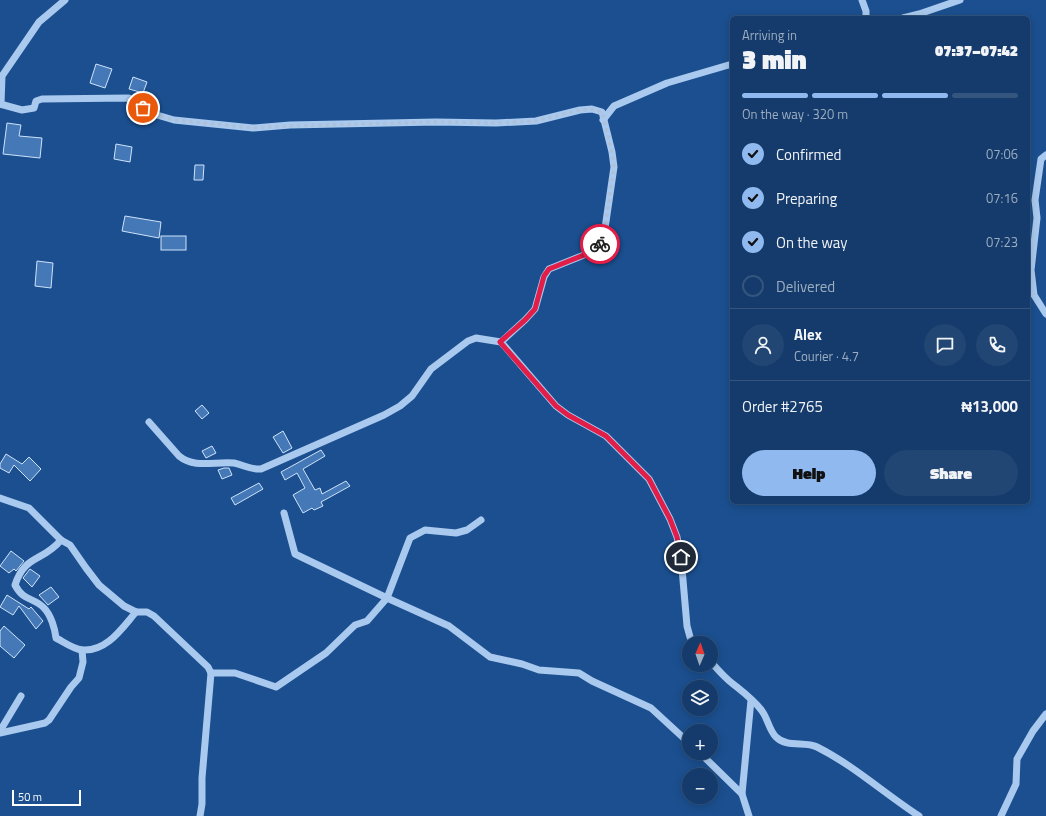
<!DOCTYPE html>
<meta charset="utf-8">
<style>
body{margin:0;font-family:"Titillium Web",sans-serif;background:#214673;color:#f1f3f6;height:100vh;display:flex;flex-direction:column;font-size:15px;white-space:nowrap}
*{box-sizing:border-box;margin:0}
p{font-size:13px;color:#9dadc1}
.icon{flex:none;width:22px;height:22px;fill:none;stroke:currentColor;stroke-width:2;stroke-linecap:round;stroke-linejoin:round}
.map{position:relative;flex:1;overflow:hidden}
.details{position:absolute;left:730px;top:16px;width:300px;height:488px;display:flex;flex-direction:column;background:#143b6b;border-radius:6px;box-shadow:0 2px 10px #0003,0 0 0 1px #33557e}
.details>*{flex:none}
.needle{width:26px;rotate:2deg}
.tools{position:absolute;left:682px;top:636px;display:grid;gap:8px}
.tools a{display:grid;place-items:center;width:36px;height:36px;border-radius:50%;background:#143b6b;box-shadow:0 2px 10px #0003,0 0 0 1px #33557e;font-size:20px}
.scale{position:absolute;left:12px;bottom:10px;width:69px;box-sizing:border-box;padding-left:4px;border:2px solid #fff;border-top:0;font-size:11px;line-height:14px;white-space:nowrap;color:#fff;-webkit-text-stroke:3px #1b4f8f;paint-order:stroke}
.pin{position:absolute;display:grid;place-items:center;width:34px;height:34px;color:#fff;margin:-17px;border:2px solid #fff;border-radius:50%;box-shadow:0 1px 4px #0007}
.courier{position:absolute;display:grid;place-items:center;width:40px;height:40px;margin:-20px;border:3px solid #e11d48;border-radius:50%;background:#fff;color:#222;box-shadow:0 1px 5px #0007}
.head em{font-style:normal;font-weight:800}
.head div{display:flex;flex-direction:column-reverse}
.head{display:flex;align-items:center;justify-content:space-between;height:68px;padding:0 12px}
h1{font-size:26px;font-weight:800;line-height:30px}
.bar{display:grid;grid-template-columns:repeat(4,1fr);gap:6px 4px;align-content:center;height:48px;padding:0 12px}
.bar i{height:5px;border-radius:3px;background:#33557e}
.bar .selected{background:#90b9f0}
.bar p{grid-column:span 4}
.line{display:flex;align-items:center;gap:10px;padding:0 12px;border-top:1px solid #33557e}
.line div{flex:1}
.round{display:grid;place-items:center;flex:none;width:42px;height:42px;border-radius:21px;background:#214673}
ol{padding:0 12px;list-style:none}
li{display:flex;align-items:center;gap:12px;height:44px}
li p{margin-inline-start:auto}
li .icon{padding:4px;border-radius:50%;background:#90b9f0;color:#111;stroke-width:4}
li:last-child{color:#9dadc1}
li i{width:22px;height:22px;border:2px solid #33557e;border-radius:50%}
.cta{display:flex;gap:8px;margin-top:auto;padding:8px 12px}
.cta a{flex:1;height:46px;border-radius:24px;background:#90b9f0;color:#111;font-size:16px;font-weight:800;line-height:46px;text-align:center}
.cta a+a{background:#214673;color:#f1f3f6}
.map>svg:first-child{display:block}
</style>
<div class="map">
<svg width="1046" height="816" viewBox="0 0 1046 816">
<rect width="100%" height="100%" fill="#1b4f8f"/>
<g fill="#4478b7" stroke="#cfe3fa">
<path d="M 96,64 L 112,69 L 105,88 L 90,83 Z"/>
<path d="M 133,77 L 147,82 L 143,93 L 129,89 Z"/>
<path d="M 7,123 L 21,125 L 19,136 L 42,138 L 40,158 L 3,154 Z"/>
<path d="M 116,144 L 132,147 L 130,162 L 114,159 Z"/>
<path d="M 195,165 L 204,165 L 203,180 L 194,180 Z"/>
<path d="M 125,216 L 161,222 L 159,238 L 122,231 Z"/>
<rect x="161" y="236" width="25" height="14"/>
<path d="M 37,261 L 53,263 L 51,288 L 35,286 Z"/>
<path d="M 202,405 L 209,413 L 202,419 L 195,411 Z"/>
<path d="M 283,431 L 292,448 L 283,453 L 273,437 Z"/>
<path d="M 212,446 L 216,453 L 206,458 L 202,451 Z"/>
<path d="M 321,450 L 325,456 L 303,469 L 315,490 L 320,488 L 322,494 L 346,481 L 350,486 L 321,502 L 323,506 L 314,510 L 312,508 L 303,513 L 293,495 L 305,488 L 297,473 L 285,480 L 281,472 Z"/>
<path d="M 6,454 L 22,464 L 29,457 L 41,469 L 30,481 L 14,465 L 9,473 L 0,468 L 0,464 Z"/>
<path d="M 224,468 L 229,468 L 232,475 L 222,479 L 218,470 Z"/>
<path d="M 259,483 L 263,489 L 235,505 L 231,498 Z"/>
<path d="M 11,551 L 24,561 L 16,571 L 14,569 L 9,573 L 0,566 Z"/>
<path d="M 30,569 L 40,576 L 32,587 L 23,578 Z"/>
<path d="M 51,587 L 59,597 L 48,605 L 39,595 Z"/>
<path d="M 7,595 L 29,609 L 31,607 L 43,621 L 36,629 L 19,606 L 13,615 L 0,607 Z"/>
<path d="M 4,626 L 25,645 L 14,658 L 0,646 L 0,631 Z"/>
</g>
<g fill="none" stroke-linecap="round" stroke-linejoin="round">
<g stroke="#a9c9ee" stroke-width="7">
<path d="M 862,0 L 866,11 L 866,18"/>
<path d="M 903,18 L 919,14 L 960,0"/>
<path d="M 0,104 L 22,110 L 34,108 L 36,101 L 42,99 L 129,98 L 157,115 L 174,120 L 253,128 L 290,125 L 436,122 L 496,123 L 536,121 L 580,110 L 592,109 L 602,112 L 612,152 L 614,167 L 604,235 L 600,244 L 594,251 L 549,269 L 544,277 L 535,309 L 525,320 L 501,342"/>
<path d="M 1,104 L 2,76 L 39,22 L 65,0"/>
<path d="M 603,120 L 614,106 L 667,83 L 732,64"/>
<path d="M 1046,155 L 1041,159 L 1035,200 L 1037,218 L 1031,270 L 1034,295 L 1046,314"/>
<path d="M 149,422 L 179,456 C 195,469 215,461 234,463 C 244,465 251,470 261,469 L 384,415 L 400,406 L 412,396 L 431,369 L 468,341 L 476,338 L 501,342 L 556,406 L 568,415 L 606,436 L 649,479 L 670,519 L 677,537 L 681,557 L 687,626 L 690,637 L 693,643"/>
<path d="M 0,498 L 29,508 L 61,540 L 70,545 L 86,568 L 99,585 L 124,606 L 136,612 L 147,612 L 154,616 L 208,667 L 211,673 L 202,778 L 202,804 L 200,816"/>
<path d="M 284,513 L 295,554 L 387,598 L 449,626 L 490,657 L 522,664 L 539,670 L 579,673 L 592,681 L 651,708 L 689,743"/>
<path d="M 61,540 C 43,562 25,554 15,585 C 24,602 34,597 44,608 C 51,615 55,629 56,638 C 64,642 73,649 82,650 C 107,652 122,628 136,612"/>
<path d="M 711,662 C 718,670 725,678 733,684 C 743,692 754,700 762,711 C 768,719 769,730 776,737 C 787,748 805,741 817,747 C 853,765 885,794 919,816"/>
<path d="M 211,673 L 235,673 L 276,687 L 326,653 L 355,625 L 367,621 L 387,598 L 410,538 L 425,530 L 456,533 L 467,530 L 481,520"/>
<path d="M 0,731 L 21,696"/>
<path d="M 0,733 L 45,723 L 49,720 L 71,687 L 79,678 L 83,662 L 82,650"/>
<path d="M 700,753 L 742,794 L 749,816"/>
<path d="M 742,794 L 751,700"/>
<path d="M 1001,816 L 1016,784 L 1017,759 L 1033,731 L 1046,714"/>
</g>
</g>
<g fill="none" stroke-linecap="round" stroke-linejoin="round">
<path stroke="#afc1d8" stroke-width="4" stroke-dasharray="0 7.2" d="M 143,108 L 157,115 L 174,120 L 253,128 L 290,126 L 436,122 L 496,123 L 536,121 L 580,110 L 592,109 L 602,112 L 612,152 L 614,167 L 604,235 L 600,244"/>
<path stroke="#e11d48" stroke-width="5" d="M 600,244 L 594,251 L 549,269 L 544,276 L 535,309 L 525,320 L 500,342 L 556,406 L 568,415 L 606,436 L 649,479 L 670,519 L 677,537 L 681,557"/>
</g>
</svg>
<div class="tools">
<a><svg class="needle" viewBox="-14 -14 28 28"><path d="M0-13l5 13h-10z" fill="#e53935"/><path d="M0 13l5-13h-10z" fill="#9dadc1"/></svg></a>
<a><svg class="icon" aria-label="layers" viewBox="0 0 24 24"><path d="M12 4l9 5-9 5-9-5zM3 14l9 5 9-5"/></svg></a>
<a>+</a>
<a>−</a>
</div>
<div class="scale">50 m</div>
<div class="pin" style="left:143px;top:108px;background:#ea580c"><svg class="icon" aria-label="bag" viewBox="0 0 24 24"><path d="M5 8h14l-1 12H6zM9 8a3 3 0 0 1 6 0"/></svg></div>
<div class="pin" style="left:681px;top:557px;background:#1f2937"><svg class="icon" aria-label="home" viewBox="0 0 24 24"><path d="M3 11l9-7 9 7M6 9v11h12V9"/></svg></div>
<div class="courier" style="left:600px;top:244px"><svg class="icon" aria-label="bike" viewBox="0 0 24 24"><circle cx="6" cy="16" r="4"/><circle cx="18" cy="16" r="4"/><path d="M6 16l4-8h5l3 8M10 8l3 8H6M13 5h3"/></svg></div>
<section class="details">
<div class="head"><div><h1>3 min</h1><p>Arriving in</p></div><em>07:37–07:42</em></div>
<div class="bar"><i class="selected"></i><i class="selected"></i><i class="selected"></i><i></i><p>On the way · 320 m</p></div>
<ol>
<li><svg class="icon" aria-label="check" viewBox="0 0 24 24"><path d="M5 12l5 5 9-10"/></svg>Confirmed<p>07:06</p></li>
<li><svg class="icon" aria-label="check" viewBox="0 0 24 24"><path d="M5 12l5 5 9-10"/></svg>Preparing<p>07:16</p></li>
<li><svg class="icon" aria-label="check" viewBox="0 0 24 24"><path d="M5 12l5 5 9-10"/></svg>On the way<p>07:23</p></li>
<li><i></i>Delivered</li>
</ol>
<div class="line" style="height:72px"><a class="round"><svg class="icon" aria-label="person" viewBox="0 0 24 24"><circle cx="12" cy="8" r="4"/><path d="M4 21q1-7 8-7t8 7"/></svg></a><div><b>Alex</b><p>Courier · 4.7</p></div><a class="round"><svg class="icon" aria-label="chat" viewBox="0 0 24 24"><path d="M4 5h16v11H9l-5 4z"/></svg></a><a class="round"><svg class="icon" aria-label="phone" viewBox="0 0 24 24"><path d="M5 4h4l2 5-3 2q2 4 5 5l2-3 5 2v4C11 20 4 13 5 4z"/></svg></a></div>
<div class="line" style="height:52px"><div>Order #2765</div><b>₦13,000</b></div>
<div class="cta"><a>Help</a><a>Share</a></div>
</section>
</div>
